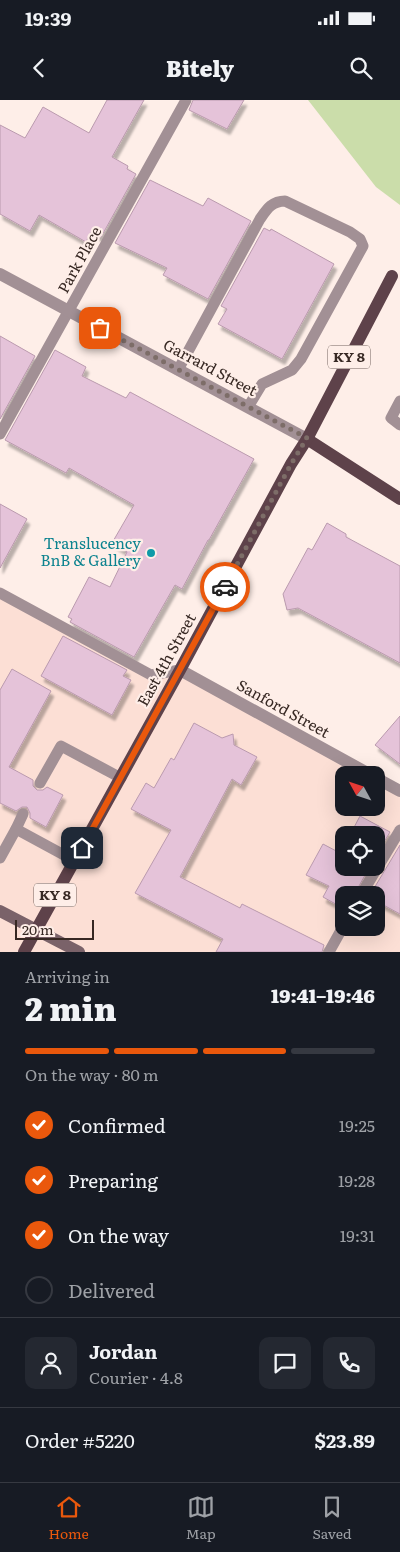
<!DOCTYPE html>
<meta charset="utf-8">
<style>
body{margin:0;font-family:Literata,serif;background:#242831;color:#f1f3f6;height:100vh;display:flex;flex-direction:column;font-size:19px;white-space:nowrap}
*{box-sizing:border-box;margin:0}
p{font-size:16px;color:#9ea1a6}
.icon{flex:none;width:28px;height:28px;fill:none;stroke:currentColor;stroke-width:2;stroke-linecap:round;stroke-linejoin:round}
.map{position:relative;height:852px;overflow:hidden}
.details{display:flex;flex-direction:column;background:#171b24;flex:1}
.details>*{flex:none}
.needle{width:32px;rotate:310deg}
.buttons{position:absolute;left:335px;top:666px;display:grid;gap:10px}
.buttons a{display:grid;place-items:center;width:50px;height:50px;border-radius:10px;background:#171b24;box-shadow:0 5px 20px #0002;font-size:25px}
.scale{position:absolute;left:15px;bottom:12px;width:79px;box-sizing:border-box;padding-left:5px;border:2px solid #372823;border-top:0;font-size:14px;line-height:18px;white-space:nowrap;color:#372823;-webkit-text-stroke:4px #feeee8;paint-order:stroke}
.pin{position:absolute;display:grid;place-items:center;width:42px;height:42px;color:#fff;margin:-21px;border-radius:10px;box-shadow:0 2px 8px #0006}
.courier{position:absolute;display:grid;place-items:center;width:50px;height:50px;margin:-25px;border:4px solid #ea580c;border-radius:50%;background:#fff;color:#222;box-shadow:0 1px 6px #0007}
.headline em{font-style:normal;font-weight:800}
.headline div{display:flex;flex-direction:column-reverse}
.headline{display:flex;align-items:center;justify-content:space-between;height:85px;padding:0 25px}
h1{font-size:32px;font-weight:800;line-height:38px}
.bar{display:grid;grid-template-columns:repeat(4,1fr);gap:8px 5px;align-content:center;height:60px;padding:0 25px}
.bar i{height:6px;border-radius:4px;background:#363941}
.bar .on{background:#ea580c}
.bar p{grid-column:span 4}
.line{display:flex;align-items:center;gap:12px;padding:0 25px;border-top:1px solid #363941}
.line div{flex:1}
.round{display:grid;place-items:center;flex:none;width:52px;height:52px;border-radius:10px;background:#242831}
ol{padding:0 25px;list-style:none}
li{display:flex;align-items:center;gap:15px;height:55px}
li p{margin-inline-start:auto}
li .icon{padding:5px;border-radius:50%;background:#ea580c;color:#fff;stroke-width:4}
li:last-child{color:#9ea1a6}
li i{width:28px;height:28px;border:2px solid #363941;border-radius:50%}
.status{display:flex;justify-content:space-between;align-items:center;height:35px;padding:0 25px;background:#171b24;direction:ltr}
.status svg{height:14px;fill:currentColor}
header{display:flex;justify-content:space-between;align-items:center;height:65px;padding:0 25px;background:#171b24;font-size:22px;font-weight:800}
.tabs{display:flex;justify-content:space-around;align-items:center;height:70px;border-top:1px solid #363941;background:#171b24;font-size:14px;color:#9ea1a6}
.tabs a{display:grid;justify-items:center;gap:2px}
.tabs .on{color:#ea580c}
.map>svg:first-child{display:block}
</style>
<div class="status"><b>19:39</b><svg viewBox="0 0 49 12"><path d="M0 12V9h3v3zM5 12V6h3v6zM10 12V3h3v9zM15 12V0h3v12zM26 1h20v11H26zM47 4h2v5h-2z"/></svg></div>
<header><svg class="icon" aria-label="back" viewBox="0 0 24 24"><path d="M15 5l-7 7 7 7"/></svg>Bitely<svg class="icon" aria-label="search" viewBox="0 0 24 24"><circle cx="10" cy="10" r="6"/><path d="M15 15l6 6"/></svg></header>
<div class="map">
<svg width="400" height="852" viewBox="0 0 400 852">
<defs>
<filter id="shadow"><feDropShadow dx="3" dy="5.5" stdDeviation="1" flood-color="#0004"/></filter>
</defs>
<rect width="100%" height="100%" fill="#feeee8"/>
<path fill="#fcdfd5" fill-rule="evenodd" d="M 0,493 L 151,575 L 180,570 L 371,675 L 344,675 L 344,708 L 376,708 L 376,678 L 400,691 L 400,852 L 0,852 ZM 344,735 L 376,735 L 376,768 L 344,768 ZM 344,795 L 376,795 L 376,828 L 344,828 Z"/>
<path fill="#cbddaa" d="M 308,0 L 400,0 L 400,105 L 376,87 Z"/>
<g fill="#e5c3d9" stroke="#ba9aae" filter="url(#shadow)">
<path d="M 107,0 L 144,0 L 112,57 L 128,66 L 127,69 L 136,74 L 101,137 L 91,132 L 86,142 L 39,115 L 30,131 L 0,114 L 0,25 L 25,38 L 43,7 L 89,33 Z"/>
<path d="M 193,0 L 244,0 L 227,29 L 189,10 Z"/>
<path d="M 150,80 L 203,106 L 208,98 L 251,121 L 208,199 L 163,175 L 167,168 L 115,143 Z"/>
<path d="M 264,128 L 270,131 L 271,129 L 334,164 L 282,259 L 218,224 L 227,209 L 221,206 Z"/>
<path d="M 0,236 L 35,256 L 0,319 Z"/>
<path d="M 55,250 L 86,267 L 82,276 L 126,298 L 130,292 L 254,359 L 209,440 L 208,440 L 182,489 L 175,485 L 134,557 L 70,522 L 72,519 L 68,517 L 89,477 L 110,487 L 127,452 L 112,443 L 134,405 L 69,368 L 66,373 L 5,340 Z"/>
<path d="M 0,404 L 27,419 L 0,468 Z"/>
<path d="M 327,423 L 346,434 L 346,437 L 400,466 L 400,563 L 298,508 L 287,510 L 283,494 L 308,448 L 312,450 Z"/>
<path d="M 63,536 L 127,570 L 123,576 L 131,580 L 112,615 L 41,576 Z"/>
<path d="M 12,569 L 51,591 L 9,667 L 33,680 L 33,686 L 37,690 L 43,690 L 47,687 L 63,695 L 46,727 L 30,718 L 30,713 L 27,707 L 22,707 L 16,711 L 0,703 L 0,590 Z"/>
<path d="M 400,616 L 400,664 L 375,645 Z"/>
<path d="M 194,623 L 222,638 L 233,634 L 234,645 L 257,657 L 241,685 L 232,679 L 180,777 L 240,808 L 242,804 L 324,845 L 322,852 L 216,852 L 223,839 L 135,793 L 171,730 L 131,709 L 146,683 L 154,688 L 171,658 L 174,660 Z"/>
<path d="M 360,716 L 390,732 L 376,755 L 376,735 L 350,735 Z"/>
<path d="M 323,744 L 340,753 L 344,746 L 344,768 L 369,768 L 354,795 L 344,795 L 344,803 L 341,807 L 323,797 L 329,786 L 306,775 Z"/>
<path d="M 400,745 L 400,814 L 376,801 L 376,795 L 370,795 Z"/>
</g>
<g fill="none" stroke-linecap="round" stroke-linejoin="round">
<g stroke="#a29095" stroke-width="11">
<path d="M 178,270 L 260,119 C 267,109 272,101 285,101 L 350,132 L 360,139 L 363,146 L 301,259 L 292,270 L 262,284 L 248,307"/>
<path d="M 400,301 L 391,318 L 400,325"/>
<path d="M 0,334 L 186,0"/>
<path d="M 0,493 L 151,575 L 180,570"/>
<path d="M 40,683 L 61,646 L 121,678"/>
<path d="M 16,729 L 23,714"/>
<path d="M 0,758 L 16,729 L 75,761"/>
<path d="M 361,795 L 400,730"/>
<path d="M 329,852 L 344,825"/>
</g>
<g stroke="#a29095" stroke-width="12">
<path d="M 0,174 L 307,339"/>
<path d="M 180,570 L 371,675"/>
<path d="M 376,678 L 400,691"/>
</g>
<path stroke="#7a6269" stroke-width="12" d="M 0,811 L 79,852"/>
<g stroke="#5e424a" stroke-width="12">
<path d="M 307,339 L 400,399"/>
<path d="M 24,852 L 180,570 L 291,364 L 307,339 L 392,176"/>
</g>
</g>
<g fill="none" stroke-linecap="round" stroke-linejoin="round">
<path stroke="#7d6d68" stroke-width="5" stroke-dasharray="0 9" d="M 100,228 L 307,338 L 291,364 L 225,487"/>
<path stroke="#ea580c" stroke-width="6" d="M 82,748 L 225,487"/>
</g>
<circle fill="#0f9aa8" stroke="#feeee8" stroke-width="2" cx="151" cy="453" r="5"/>
<g text-anchor="middle" stroke-width="4.5" stroke-linejoin="round" paint-order="stroke">
<g fill="#feeee8" stroke="#73635e" stroke-width="1">
<rect x="328" y="245.5" width="42" height="23" rx="4"/>
<rect x="34" y="783.5" width="42" height="23" rx="4"/>
</g>
<g font-size="14" font-weight="bold" fill="#372823">
<text x="349" y="262">KY 8</text>
<text x="55" y="800">KY 8</text>
</g>
<g font-size="15" fill="#372823" stroke="#feeee8">
<text transform="translate(80 160) rotate(-61)" y="5">Park Place</text>
<text transform="translate(210 268) rotate(28)" y="5">Garrard Street</text>
<text transform="translate(167 560) rotate(-61)" y="5">East 4th Street</text>
<text transform="translate(283 609) rotate(29)" y="5">Sanford Street</text>
</g>
<g font-size="15" fill="#0d838f" stroke="#feeee8" text-anchor="end">
<text x="141" y="449">Translucency<tspan x="141" dy="17">BnB &amp; Gallery</tspan></text>
</g>
</g>
</svg>
<div class="buttons">
<a><svg class="needle" viewBox="-14 -14 28 28"><path d="M0-13l5 13h-10z" fill="#e53935"/><path d="M0 13l5-13h-10z" fill="#9ea1a6"/></svg></a>
<a><svg class="icon" aria-label="locate" viewBox="0 0 24 24"><circle cx="12" cy="12" r="6"/><path d="M12 2v4M12 18v4M2 12h4M18 12h4"/></svg></a>
<a><svg class="icon" aria-label="layers" viewBox="0 0 24 24"><path d="M12 4l9 5-9 5-9-5zM3 14l9 5 9-5"/></svg></a>
</div>
<div class="scale">20 m</div>
<div class="pin" style="left:100px;top:228px;background:#ea580c"><svg class="icon" aria-label="bag" viewBox="0 0 24 24"><path d="M5 8h14l-1 12H6zM9 8a3 3 0 0 1 6 0"/></svg></div>
<div class="pin" style="left:82px;top:748px;background:#1f2937"><svg class="icon" aria-label="home" viewBox="0 0 24 24"><path d="M3 11l9-7 9 7M6 9v11h12V9"/></svg></div>
<div class="courier" style="left:225px;top:487px"><svg class="icon" aria-label="car" viewBox="0 0 24 24"><path d="M5 17H2v-5l4-1 3-4h7l3 4 3 1v5h-3M9 17h6M6 11h13"/><circle cx="7" cy="17" r="2"/><circle cx="17" cy="17" r="2"/></svg></div>
</div>
<section class="details">
<div class="headline"><div><h1>2 min</h1><p>Arriving in</p></div><em>19:41–19:46</em></div>
<div class="bar"><i class="on"></i><i class="on"></i><i class="on"></i><i></i><p>On the way · 80 m</p></div>
<ol>
<li><svg class="icon" aria-label="check" viewBox="0 0 24 24"><path d="M5 12l5 5 9-10"/></svg>Confirmed<p>19:25</p></li>
<li><svg class="icon" aria-label="check" viewBox="0 0 24 24"><path d="M5 12l5 5 9-10"/></svg>Preparing<p>19:28</p></li>
<li><svg class="icon" aria-label="check" viewBox="0 0 24 24"><path d="M5 12l5 5 9-10"/></svg>On the way<p>19:31</p></li>
<li><i></i>Delivered</li>
</ol>
<div class="line" style="height:90px"><a class="round"><svg class="icon" aria-label="person" viewBox="0 0 24 24"><circle cx="12" cy="8" r="4"/><path d="M4 21q1-7 8-7t8 7"/></svg></a><div><b>Jordan</b><p>Courier · 4.8</p></div><a class="round"><svg class="icon" aria-label="chat" viewBox="0 0 24 24"><path d="M4 5h16v11H9l-5 4z"/></svg></a><a class="round"><svg class="icon" aria-label="phone" viewBox="0 0 24 24"><path d="M5 4h4l2 5-3 2q2 4 5 5l2-3 5 2v4C11 20 4 13 5 4z"/></svg></a></div>
<div class="line" style="height:65px"><div>Order #5220</div><b>$23.89</b></div>
</section>
<nav class="tabs">
<a class="on"><svg class="icon" aria-label="home" viewBox="0 0 24 24"><path d="M3 11l9-7 9 7M6 9v11h12V9"/></svg>Home</a>
<a><svg class="icon" aria-label="map" viewBox="0 0 24 24"><path d="M3 6l6-2 6 2 6-2v14l-6 2-6-2-6 2zM9 4v14M15 6v14"/></svg>Map</a>
<a><svg class="icon" aria-label="saved" viewBox="0 0 24 24"><path d="M7 4h10v16l-5-4-5 4z"/></svg>Saved</a>
</nav>
